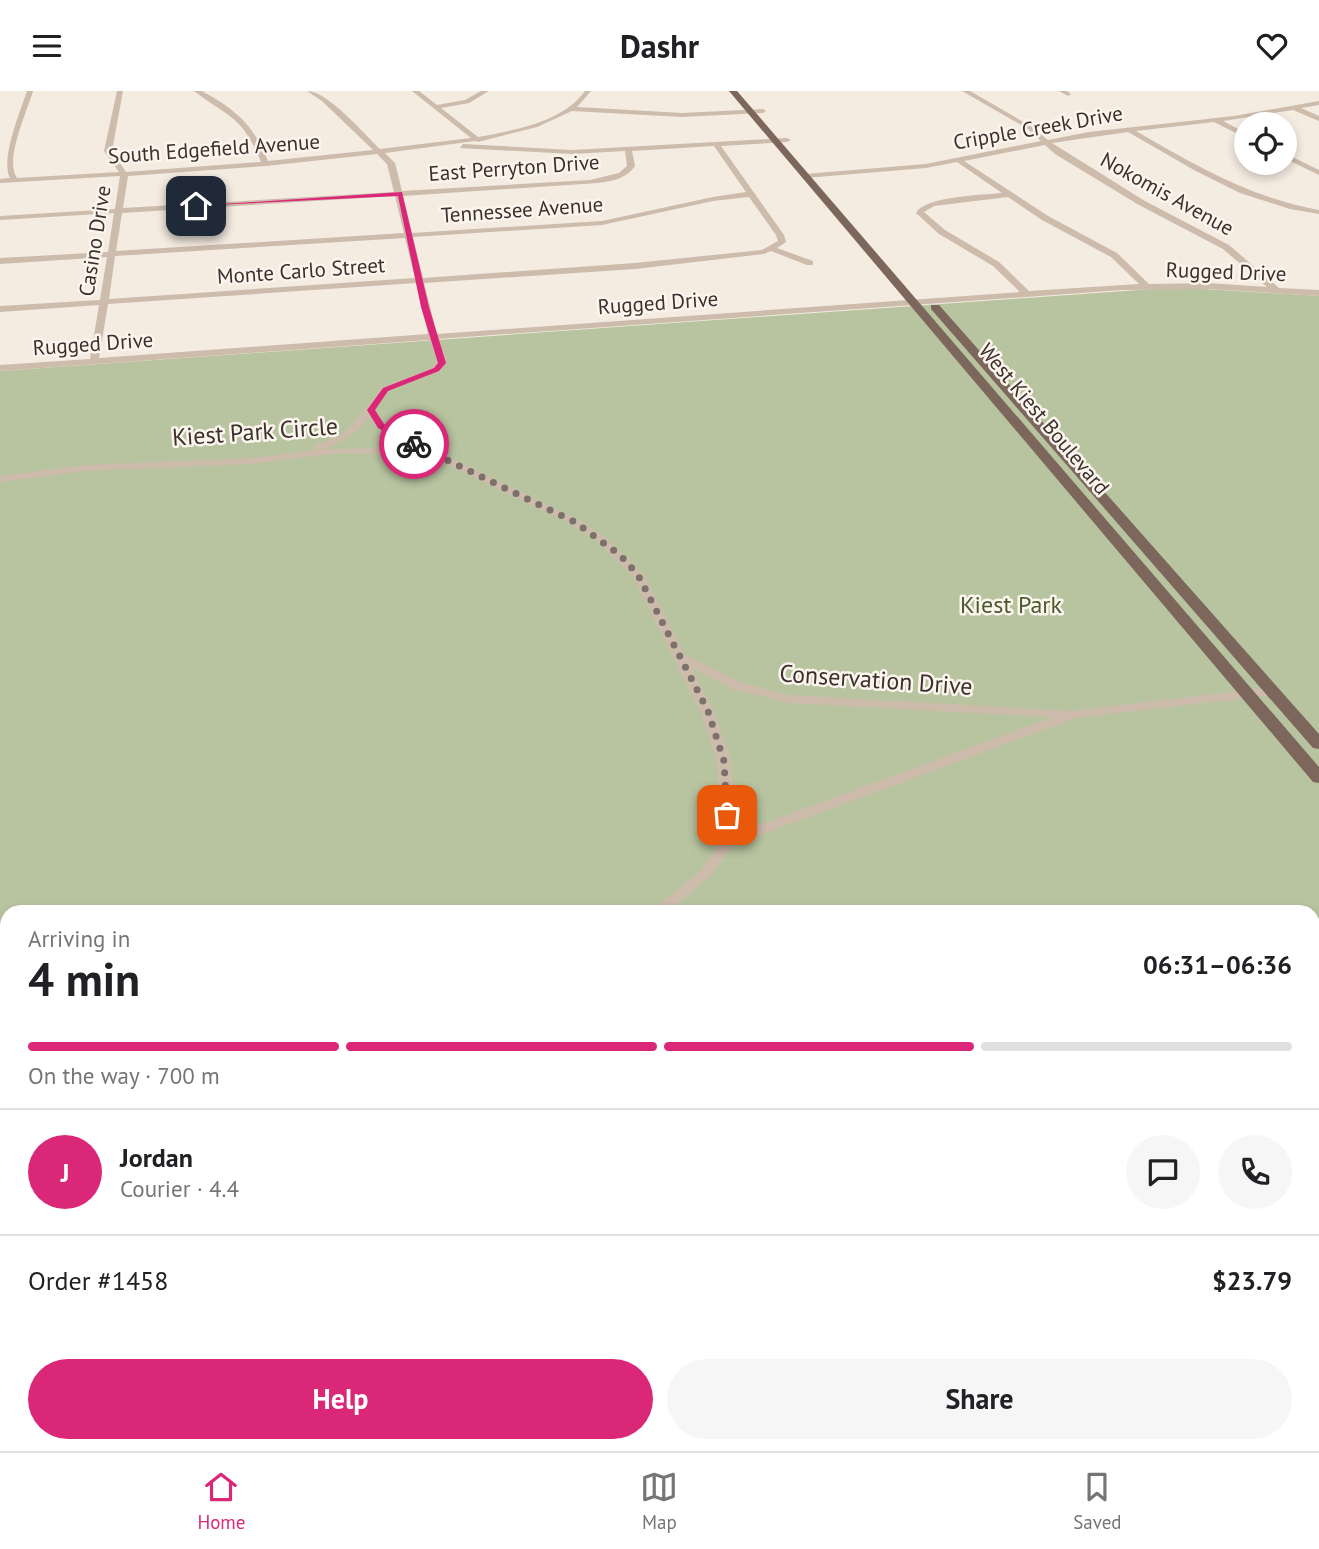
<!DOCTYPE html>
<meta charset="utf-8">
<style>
body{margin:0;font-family:"PT Sans",sans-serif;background:#f6f6f6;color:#202124;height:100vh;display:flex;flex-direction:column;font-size:26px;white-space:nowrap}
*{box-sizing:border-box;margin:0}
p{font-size:23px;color:#757577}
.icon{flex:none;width:38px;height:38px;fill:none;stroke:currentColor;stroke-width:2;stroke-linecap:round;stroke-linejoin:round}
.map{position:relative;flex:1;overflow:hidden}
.details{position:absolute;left:0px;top:814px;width:1320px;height:548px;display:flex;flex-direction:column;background:#fff;border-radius:21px 21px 0 0;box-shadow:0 4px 10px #0003}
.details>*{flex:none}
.controls{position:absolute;left:1234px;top:21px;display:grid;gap:14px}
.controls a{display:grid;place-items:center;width:63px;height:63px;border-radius:50%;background:#fff;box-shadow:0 4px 10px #0003;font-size:35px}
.pin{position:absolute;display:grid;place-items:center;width:60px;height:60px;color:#fff;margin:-30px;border-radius:14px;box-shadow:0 4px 10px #0006}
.courier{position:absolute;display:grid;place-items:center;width:70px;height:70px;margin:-35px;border:5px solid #db2777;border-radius:50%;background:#fff;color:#222;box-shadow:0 2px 9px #0007}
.summary em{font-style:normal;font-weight:800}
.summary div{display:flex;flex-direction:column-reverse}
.summary{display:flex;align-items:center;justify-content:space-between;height:119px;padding:0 28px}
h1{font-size:46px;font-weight:800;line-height:52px}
.bar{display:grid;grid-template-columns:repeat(4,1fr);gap:10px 7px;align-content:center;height:84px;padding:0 28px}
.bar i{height:9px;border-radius:5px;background:#e0e0e0}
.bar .on{background:#db2777}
.bar p{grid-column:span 4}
.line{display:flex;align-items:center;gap:18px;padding:0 28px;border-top:2px solid #e0e0e0}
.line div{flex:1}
.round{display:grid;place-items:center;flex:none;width:74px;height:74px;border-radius:37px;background:#f6f6f6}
.button{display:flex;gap:14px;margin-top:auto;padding:14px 28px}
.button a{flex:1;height:80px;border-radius:42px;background:#db2777;color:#fff;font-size:28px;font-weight:800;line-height:80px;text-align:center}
.button a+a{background:#f6f6f6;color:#202124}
header{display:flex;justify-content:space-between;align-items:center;height:91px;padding:0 28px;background:#fff;font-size:32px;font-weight:800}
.menu{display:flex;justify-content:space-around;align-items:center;height:98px;border-top:2px solid #e0e0e0;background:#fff;font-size:19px;color:#757577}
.menu a{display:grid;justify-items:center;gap:4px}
.menu .on{color:#db2777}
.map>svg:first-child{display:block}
</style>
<header><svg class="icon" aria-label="menu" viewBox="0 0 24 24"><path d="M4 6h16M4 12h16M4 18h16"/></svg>Dashr<svg class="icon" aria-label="heart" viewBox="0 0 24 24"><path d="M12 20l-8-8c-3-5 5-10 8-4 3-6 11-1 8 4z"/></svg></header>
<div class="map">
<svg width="1319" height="1360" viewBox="0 0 1319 1360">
<rect width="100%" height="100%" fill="#f4ebe1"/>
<g fill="#b8c4a0">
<path d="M 1152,198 L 1204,198 L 1319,205 L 1319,968 L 1313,969 L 1312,821 L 7,821 L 7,1156 L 0,1157 L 0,280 Z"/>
<path d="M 1319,1028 L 1319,1360 L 63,1360 L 63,1354 L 1312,1354 L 1312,1029 Z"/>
</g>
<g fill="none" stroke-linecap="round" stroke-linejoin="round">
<g fill="#cdbbac" fill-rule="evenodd">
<path d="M 27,0 L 33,0 C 27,21 4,69 17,87 L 119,81 L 104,60 L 117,0 L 123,0 L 112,60 L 126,81 L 261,71 C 242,24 229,27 194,0 L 202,0 C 236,19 253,33 268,70 L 373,59 L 322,10 L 307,0 C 328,0 364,43 380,58 L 471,47 L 412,0 L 419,0 L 437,14 L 465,9 L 481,0 L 489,0 L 469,12 L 441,17 L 478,46 C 514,39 562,32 585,0 L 591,0 L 577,16 L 682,22 L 763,18 L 766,20 L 763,22 L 682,26 L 572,20 L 537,36 L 478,51 L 475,50 L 385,62 L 395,72 L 402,100 L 590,89 L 619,82 L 627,75 L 625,60 L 572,63 L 460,57 L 463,53 L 572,59 L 787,47 L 791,49 L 787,51 L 721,55 L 784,144 L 786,151 L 777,157 L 813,170 L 813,174 L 807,174 L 771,160 L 764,163 L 635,178 L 424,192 L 437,243 L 1020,201 L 993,175 L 939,143 L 916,122 C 925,105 983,104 1002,102 L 957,71 L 926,77 L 805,87 L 801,85 L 805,83 L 926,73 L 1041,50 L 1028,38 L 962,0 L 970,0 L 1032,36 L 1048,49 L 1089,41 L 1234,25 L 1319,10 L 1319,14 L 1301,17 L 1319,25 L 1319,30 L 1293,19 L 1223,30 L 1246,42 L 1246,47 L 1214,31 L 1136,40 C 1195,74 1251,107 1319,119 L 1319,123 L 1290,118 L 1240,102 L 1194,79 L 1128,41 L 1052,52 L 1145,110 L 1229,154 L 1279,197 L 1319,199 L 1319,205 L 1208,198 L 1123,199 L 438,248 L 447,268 L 439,281 L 388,300 L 375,318 L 385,333 L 429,356 L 430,358 L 426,361 L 445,364 L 579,429 L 605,446 L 644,484 L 685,564 L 742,592 L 790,604 L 1070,620 L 1273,596 L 1280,600 L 1273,604 L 1076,627 L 733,754 L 711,785 L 668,821 L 650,821 L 701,779 L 721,751 L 717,670 L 700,620 L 633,486 L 597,450 L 571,433 L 438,369 L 397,363 L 338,362 L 251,373 L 84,380 L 0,391 L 0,385 L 84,374 L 251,367 L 317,359 L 314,356 L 315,354 L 339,345 L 350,337 L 382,296 L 432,277 L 437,268 L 429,249 L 0,280 L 0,274 L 90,268 L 99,214 L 0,221 L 0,215 L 100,209 L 107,166 L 0,173 L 0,167 L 108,161 L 114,122 L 0,129 L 0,125 L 115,118 L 120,85 L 0,92 L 0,88 L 10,87 C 0,69 20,21 27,0 ZM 1045,54 L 1055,63 L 1139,114 L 1223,158 L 1267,196 L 1208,192 L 1149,193 L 1117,162 L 1048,125 L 964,70 ZM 714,55 L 746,101 L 713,106 L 602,130 L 412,142 L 403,105 L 598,92 C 612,90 626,88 635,75 L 632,60 ZM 377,63 L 387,73 L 394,101 L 123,117 L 128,85 L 266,75 ZM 395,105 L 404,142 L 116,160 L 122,122 ZM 749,106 L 776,144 L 778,150 L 762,159 L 635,172 L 423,187 L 413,146 L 602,134 L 713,110 ZM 1008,106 L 1042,129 L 1111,166 L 1139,193 L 1029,200 L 999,171 L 945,139 L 924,121 L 934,115 ZM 405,147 L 415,187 L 109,208 L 115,165 ZM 416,192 L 428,243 L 99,267 L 108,213 ZM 370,325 L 377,337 L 421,360 L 397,357 L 324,358 C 345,350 356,343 370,325 ZM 691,576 L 732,598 L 790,612 L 1053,626 L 735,743 L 731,670 L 714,620 Z"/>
<path d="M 1059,0 L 1067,0 L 1071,3 L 1068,5 Z"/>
<path d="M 1284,62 L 1319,79 L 1319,84 L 1284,67 Z"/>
<path d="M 0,899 L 7,901 L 7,913 L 0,911 Z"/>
</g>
<g fill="#7d675c" fill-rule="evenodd">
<path d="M 729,0 L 737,0 L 1319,676 L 1319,692 L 1313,691 Z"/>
<path d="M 931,214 L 939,214 L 1319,643 L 1319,658 L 1313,657 L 931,218 Z"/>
<path d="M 1319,973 L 1319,989 L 1312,990 L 1312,974 Z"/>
<path d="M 1319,998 L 1319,1014 L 1312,1015 L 1312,999 Z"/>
<path d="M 7,1157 L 7,1177 L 0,1178 L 0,1158 Z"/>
<path d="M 7,1187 L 7,1207 L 0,1208 L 0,1188 Z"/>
</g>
</g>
<path fill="#db2777" d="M 402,101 L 429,216 L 446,272 L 439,280 L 388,300 L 375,319 L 384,333 L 417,351 L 414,356 L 378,337 L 367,319 L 383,297 L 434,277 L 438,272 L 421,216 L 398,105 L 193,115 Z"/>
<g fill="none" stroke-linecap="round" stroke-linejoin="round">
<path stroke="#7c716b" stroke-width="7" stroke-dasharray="0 12.6" d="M 414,353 L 575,431 L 620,464 L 638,484 L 708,620 L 724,670 L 727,724"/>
</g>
<g text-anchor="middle" stroke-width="5" stroke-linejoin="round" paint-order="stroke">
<g font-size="21" fill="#3b302b" stroke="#fbf5ee">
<text transform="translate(1038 37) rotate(-10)" y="7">Cripple Creek Drive</text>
<text transform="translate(214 58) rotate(-4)" y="7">South Edgefield Avenue</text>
<text transform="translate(514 77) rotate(-4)" y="7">East Perryton Drive</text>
<text transform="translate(1167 103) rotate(29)" y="7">Nokomis Avenue</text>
<text transform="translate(522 119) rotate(-4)" y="7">Tennessee Avenue</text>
<text transform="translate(95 150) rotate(-81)" y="7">Casino Drive</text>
<text transform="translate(301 180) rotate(-4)" y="7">Monte Carlo Street</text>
<text transform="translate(1226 181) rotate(2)" y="7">Rugged Drive</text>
<text transform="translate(658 212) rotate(-4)" y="7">Rugged Drive</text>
<text transform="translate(93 253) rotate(-4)" y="7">Rugged Drive</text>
<text transform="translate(1044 328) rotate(50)" y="7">West Kiest Boulevard</text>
</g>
<g font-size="24" fill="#3b302b" stroke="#fbf5ee">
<text transform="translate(255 341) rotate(-4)" y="8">Kiest Park Circle</text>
<text transform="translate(876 589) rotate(4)" y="8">Conservation Drive</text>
</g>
<g font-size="24" fill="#4a5a2e" stroke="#fbf5ee">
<text x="1011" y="522">Kiest Park</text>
</g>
</g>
</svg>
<div class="controls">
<a><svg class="icon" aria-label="locate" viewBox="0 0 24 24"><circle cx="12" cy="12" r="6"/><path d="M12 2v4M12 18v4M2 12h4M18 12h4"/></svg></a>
</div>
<div class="pin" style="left:727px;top:724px;background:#ea580c"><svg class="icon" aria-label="bag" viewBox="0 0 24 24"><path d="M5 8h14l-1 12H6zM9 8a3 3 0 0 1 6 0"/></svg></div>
<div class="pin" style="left:196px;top:115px;background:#1f2937"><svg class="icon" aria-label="home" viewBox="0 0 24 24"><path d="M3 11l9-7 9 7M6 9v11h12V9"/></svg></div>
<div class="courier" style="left:414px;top:353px"><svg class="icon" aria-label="bike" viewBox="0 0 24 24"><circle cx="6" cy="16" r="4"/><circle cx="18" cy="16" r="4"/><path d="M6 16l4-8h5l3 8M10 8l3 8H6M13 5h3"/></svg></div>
<section class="details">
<div class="summary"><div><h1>4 min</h1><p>Arriving in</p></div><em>06:31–06:36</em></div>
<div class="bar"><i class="on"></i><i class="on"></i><i class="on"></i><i></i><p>On the way · 700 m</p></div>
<div class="line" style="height:126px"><b class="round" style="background:#db2777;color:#fff">J</b><div><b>Jordan</b><p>Courier · 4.4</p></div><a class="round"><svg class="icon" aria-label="chat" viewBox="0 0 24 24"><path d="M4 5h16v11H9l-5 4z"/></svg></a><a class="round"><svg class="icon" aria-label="phone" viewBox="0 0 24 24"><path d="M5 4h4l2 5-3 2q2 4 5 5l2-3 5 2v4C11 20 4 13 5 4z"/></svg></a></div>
<div class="line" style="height:91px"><div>Order #1458</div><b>$23.79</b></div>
<div class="button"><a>Help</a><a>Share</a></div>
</section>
</div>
<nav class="menu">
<a class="on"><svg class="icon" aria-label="home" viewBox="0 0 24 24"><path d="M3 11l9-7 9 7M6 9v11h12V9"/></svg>Home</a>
<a><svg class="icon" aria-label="map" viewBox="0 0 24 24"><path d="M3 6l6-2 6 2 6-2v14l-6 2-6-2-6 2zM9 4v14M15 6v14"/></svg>Map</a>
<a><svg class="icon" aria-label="saved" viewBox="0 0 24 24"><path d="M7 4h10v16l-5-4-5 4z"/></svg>Saved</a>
</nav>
